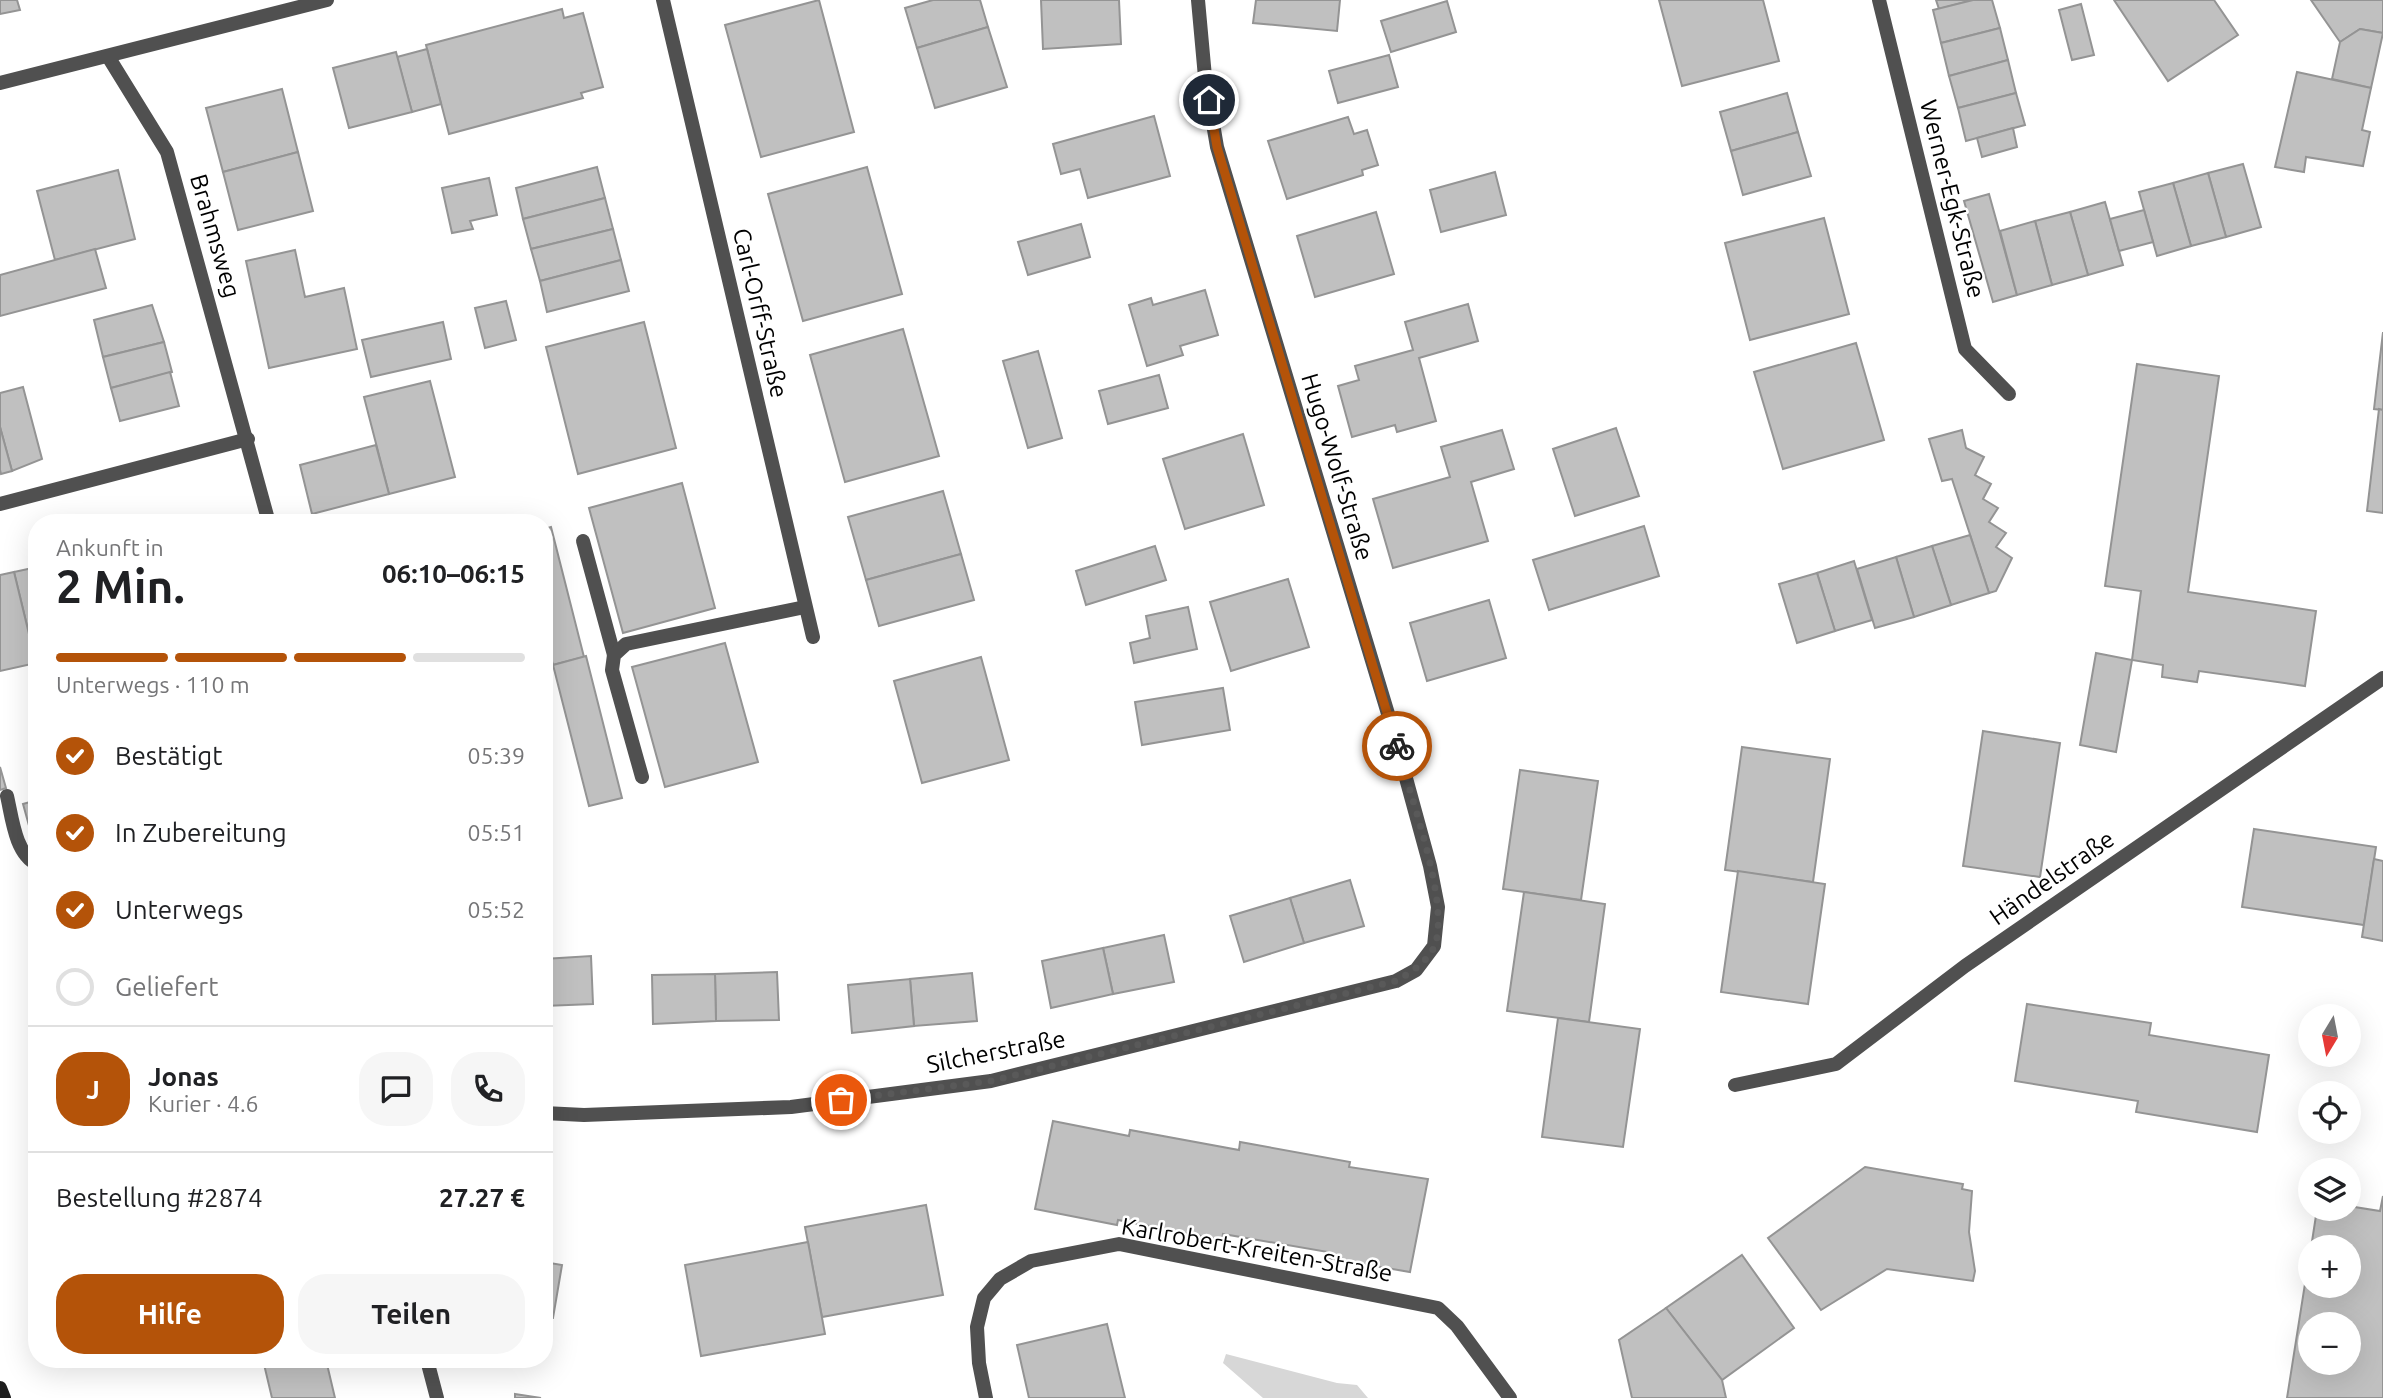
<!DOCTYPE html>
<html lang="de">
<meta charset="utf-8">
<style>
body{margin:0;font-family:Ubuntu,sans-serif;background:#f6f6f6;color:#202124;height:100vh;display:flex;flex-direction:column;font-size:26px;white-space:nowrap}
*{box-sizing:border-box;margin:0}
p{font-size:23px;color:#757577}
.icon{flex:none;width:38px;height:38px;fill:none;stroke:currentColor;stroke-width:2;stroke-linecap:round;stroke-linejoin:round}
.map{position:relative;flex:1;overflow:hidden}
.details{position:absolute;left:28px;top:514px;width:525px;height:854px;display:flex;flex-direction:column;background:#fff;border-radius:28px;box-shadow:0 7px 28px #0002}
.details>*{flex:none}
.needle{width:46px;rotate:190deg}
.tools{position:absolute;left:2298px;top:1004px;display:grid;gap:14px}
.tools a{display:grid;place-items:center;width:63px;height:63px;border-radius:50%;background:#fff;box-shadow:0 7px 28px #0002;font-size:35px}
.pin{position:absolute;display:grid;place-items:center;width:60px;height:60px;color:#fff;margin:-30px;border:4px solid #fff;border-radius:50%;box-shadow:0 2px 7px #0007}
.courier{position:absolute;display:grid;place-items:center;width:70px;height:70px;margin:-35px;border:5px solid #b45309;border-radius:50%;background:#fff;color:#222;box-shadow:0 2px 9px #0007}
.summary em{font-style:normal;font-weight:600}
.summary div{display:flex;flex-direction:column-reverse}
.summary{display:flex;align-items:center;justify-content:space-between;height:119px;padding:0 28px}
h1{font-size:46px;font-weight:600;line-height:52px}
.bar{display:grid;grid-template-columns:repeat(4,1fr);gap:10px 7px;align-content:center;height:84px;padding:0 28px}
.bar i{height:9px;border-radius:5px;background:#e0e0e0}
.bar .active{background:#b45309}
.bar p{grid-column:span 4}
.line{display:flex;align-items:center;gap:18px;padding:0 28px;border-top:2px solid #e0e0e0}
.line div{flex:1}
.round{display:grid;place-items:center;flex:none;width:74px;height:74px;border-radius:28px;background:#f6f6f6}
ol{padding:0 28px;list-style:none}
li{display:flex;align-items:center;gap:21px;height:77px}
li p{margin-inline-start:auto}
li .icon{padding:7px;border-radius:50%;background:#b45309;color:#fff;stroke-width:4}
li:last-child{color:#757577}
li i{width:38px;height:38px;border:4px solid #e0e0e0;border-radius:50%}
.cta{display:flex;gap:14px;margin-top:auto;padding:14px 28px}
.cta a{flex:1;height:80px;border-radius:28px;background:#b45309;color:#fff;font-size:28px;font-weight:600;line-height:80px;text-align:center}
.cta a+a{background:#f6f6f6;color:#202124}
.map>svg:first-child{display:block}
</style>
<div class="map">
<svg width="2383" height="1398" viewBox="0 0 2383 1398">
<rect width="100%" height="100%" fill="#fff"/>
<path fill="#d7d7d7" d="M 1226,1354 L 1337,1383 L 1357,1385 L 1368,1398 L 1263,1398 L 1223,1363 Z"/>
<g fill="#c0c0c0" stroke="#949494" stroke-width="2" fill-rule="evenodd">
<path d="M 0,0 L 17,0 L 20,10 L 0,14 Z"/>
<path d="M 819,0 L 854,132 L 761,157 L 725,25 Z"/>
<path d="M 933,0 L 980,0 L 988,27 L 917,48 L 905,8 Z"/>
<path d="M 1041,0 L 1119,0 L 1121,44 L 1043,49 Z"/>
<path d="M 1256,0 L 1340,0 L 1337,31 L 1253,23 Z"/>
<path d="M 1659,0 L 1763,0 L 1779,61 L 1682,86 Z"/>
<path d="M 1936,0 L 1973,0 L 1939,9 Z"/>
<path d="M 1973,0 L 1992,0 L 2000,28 L 1941,43 L 1933,10 Z"/>
<path d="M 2114,0 L 2214,0 L 2238,35 L 2168,81 Z"/>
<path d="M 2311,0 L 2383,0 L 2383,33 L 2360,29 L 2340,42 Z"/>
<path d="M 1447,1 L 1456,32 L 1391,52 L 1381,21 Z"/>
<path d="M 2081,4 L 2094,55 L 2072,60 L 2059,10 Z"/>
<path d="M 562,9 L 564,18 L 583,13 L 603,87 L 581,93 L 583,98 L 449,134 L 426,45 Z"/>
<path d="M 988,27 L 1007,87 L 935,108 L 917,48 Z"/>
<path d="M 2000,28 L 2008,60 L 1949,76 L 1941,43 Z"/>
<path d="M 2360,29 L 2383,33 L 2371,88 L 2332,79 L 2340,42 Z"/>
<path d="M 427,49 L 441,104 L 412,112 L 397,57 Z"/>
<path d="M 396,52 L 412,112 L 349,128 L 333,68 Z"/>
<path d="M 1389,55 L 1398,87 L 1338,103 L 1329,71 Z"/>
<path d="M 2008,60 L 2016,93 L 1958,108 L 1949,76 Z"/>
<path d="M 2297,72 L 2371,88 L 2362,130 L 2370,132 L 2363,166 L 2306,157 L 2304,172 L 2275,167 Z"/>
<path d="M 282,89 L 298,152 L 223,172 L 206,108 Z"/>
<path d="M 1787,93 L 1798,132 L 1731,151 L 1720,112 Z"/>
<path d="M 2016,93 L 2025,125 L 1966,141 L 1958,108 Z"/>
<path d="M 1154,116 L 1170,176 L 1088,198 L 1080,169 L 1061,174 L 1053,144 Z"/>
<path d="M 1348,117 L 1354,134 L 1367,130 L 1378,165 L 1362,170 L 1363,175 L 1287,199 L 1268,141 Z"/>
<path d="M 2013,128 L 2017,147 L 1982,157 L 1977,138 Z"/>
<path d="M 1798,132 L 1811,176 L 1743,195 L 1731,151 Z"/>
<path d="M 298,152 L 313,211 L 238,230 L 223,172 Z"/>
<path d="M 2243,164 L 2261,227 L 2226,237 L 2208,173 Z"/>
<path d="M 597,167 L 605,198 L 523,219 L 516,188 Z"/>
<path d="M 867,167 L 902,294 L 803,321 L 768,194 Z"/>
<path d="M 118,170 L 135,239 L 55,260 L 37,191 Z"/>
<path d="M 1495,172 L 1506,215 L 1441,232 L 1430,190 Z"/>
<path d="M 2208,173 L 2226,237 L 2191,246 L 2173,183 Z"/>
<path d="M 489,178 L 497,215 L 470,221 L 473,229 L 452,233 L 442,188 Z"/>
<path d="M 2173,183 L 2191,246 L 2157,256 L 2139,192 Z"/>
<path d="M 1989,194 L 2017,295 L 1993,302 L 1964,201 Z"/>
<path d="M 605,198 L 613,229 L 531,249 L 523,219 Z"/>
<path d="M 2105,202 L 2123,265 L 2088,275 L 2070,212 Z"/>
<path d="M 2144,210 L 2153,242 L 2119,251 L 2110,219 Z"/>
<path d="M 1376,212 L 1394,274 L 1315,297 L 1297,236 Z"/>
<path d="M 2070,212 L 2088,275 L 2052,285 L 2035,221 Z"/>
<path d="M 1824,218 L 1849,314 L 1750,340 L 1725,243 Z"/>
<path d="M 2035,221 L 2052,285 L 2017,295 L 2000,231 Z"/>
<path d="M 1081,224 L 1090,257 L 1028,275 L 1018,242 Z"/>
<path d="M 613,229 L 621,260 L 540,281 L 531,249 Z"/>
<path d="M 95,249 L 106,288 L 0,316 L 0,275 Z"/>
<path d="M 295,250 L 305,297 L 344,288 L 357,349 L 269,368 L 246,261 Z"/>
<path d="M 621,260 L 629,291 L 547,312 L 540,281 Z"/>
<path d="M 1205,290 L 1218,335 L 1180,346 L 1183,355 L 1147,366 L 1129,305 L 1151,298 L 1153,305 Z"/>
<path d="M 506,301 L 516,340 L 485,348 L 475,308 Z"/>
<path d="M 1468,304 L 1478,341 L 1419,358 L 1436,421 L 1397,432 L 1395,425 L 1352,437 L 1338,386 L 1359,380 L 1355,366 L 1413,350 L 1405,322 Z"/>
<path d="M 152,305 L 164,342 L 103,357 L 94,320 Z"/>
<path d="M 443,322 L 451,359 L 371,377 L 362,340 Z"/>
<path d="M 644,322 L 676,448 L 578,474 L 546,347 Z"/>
<path d="M 903,329 L 939,456 L 845,482 L 810,355 Z"/>
<path d="M 2383,332 L 2383,410 L 2374,409 Z"/>
<path d="M 164,342 L 172,372 L 111,388 L 103,357 Z"/>
<path d="M 1856,343 L 1884,440 L 1783,469 L 1754,372 Z"/>
<path d="M 1038,351 L 1062,438 L 1028,448 L 1003,361 Z"/>
<path d="M 2137,364 L 2219,376 L 2188,592 L 2316,611 L 2305,686 L 2199,671 L 2197,682 L 2162,677 L 2163,665 L 2132,660 L 2141,591 L 2105,586 Z"/>
<path d="M 170,372 L 179,406 L 120,421 L 111,388 Z"/>
<path d="M 1159,375 L 1168,408 L 1108,424 L 1099,391 Z"/>
<path d="M 430,381 L 455,477 L 389,494 L 364,397 Z"/>
<path d="M 23,387 L 42,459 L 12,471 L 0,427 L 0,393 Z"/>
<path d="M 2379,409 L 2383,410 L 2383,513 L 2367,511 Z"/>
<path d="M 0,427 L 12,471 L 1,474 L 0,470 Z"/>
<path d="M 1616,428 L 1639,496 L 1575,516 L 1553,449 Z"/>
<path d="M 1502,430 L 1514,469 L 1471,482 L 1488,541 L 1393,568 L 1373,499 L 1450,477 L 1441,447 Z"/>
<path d="M 1962,430 L 1966,448 L 1984,457 L 1975,475 L 1991,484 L 1983,499 L 1998,508 L 1989,522 L 2006,533 L 1996,547 L 2012,558 L 1996,591 L 1989,593 L 1952,479 L 1942,481 L 1929,439 Z"/>
<path d="M 1243,434 L 1264,505 L 1185,529 L 1163,459 Z"/>
<path d="M 376,445 L 389,494 L 312,514 L 300,465 Z"/>
<path d="M 682,483 L 715,608 L 623,633 L 589,508 Z"/>
<path d="M 943,491 L 961,554 L 866,580 L 848,517 Z"/>
<path d="M 1644,526 L 1659,576 L 1549,610 L 1533,560 Z"/>
<path d="M 551,527 L 584,657 L 553,665 L 544,631 L 544,529 Z"/>
<path d="M 1970,535 L 1989,593 L 1951,605 L 1932,546 Z"/>
<path d="M 1155,546 L 1166,580 L 1086,605 L 1076,571 Z"/>
<path d="M 1932,546 L 1951,605 L 1914,617 L 1896,557 Z"/>
<path d="M 961,554 L 974,600 L 879,626 L 866,580 Z"/>
<path d="M 1896,557 L 1914,617 L 1875,628 L 1857,569 Z"/>
<path d="M 1854,561 L 1872,620 L 1835,631 L 1817,573 Z"/>
<path d="M 37,567 L 37,663 L 36,663 L 14,572 Z"/>
<path d="M 14,572 L 36,663 L 0,671 L 0,575 Z"/>
<path d="M 1817,573 L 1835,631 L 1797,643 L 1779,584 Z"/>
<path d="M 1288,579 L 1309,647 L 1231,671 L 1210,602 Z"/>
<path d="M 1489,600 L 1506,658 L 1427,681 L 1410,623 Z"/>
<path d="M 1188,607 L 1197,649 L 1134,663 L 1130,643 L 1150,638 L 1146,616 Z"/>
<path d="M 725,643 L 758,762 L 665,787 L 632,667 Z"/>
<path d="M 2096,653 L 2132,660 L 2116,752 L 2080,745 Z"/>
<path d="M 586,656 L 622,798 L 589,806 L 553,665 Z"/>
<path d="M 981,657 L 1009,760 L 922,783 L 894,681 Z"/>
<path d="M 1223,688 L 1230,730 L 1142,745 L 1135,702 Z"/>
<path d="M 1983,731 L 2060,743 L 2040,877 L 1963,866 Z"/>
<path d="M 1742,747 L 1830,759 L 1813,882 L 1725,870 Z"/>
<path d="M 0,767 L 6,788 L 0,790 Z"/>
<path d="M 1520,770 L 1598,781 L 1581,900 L 1503,889 Z"/>
<path d="M 37,800 L 37,838 L 33,840 L 23,804 Z"/>
<path d="M 2254,829 L 2376,847 L 2364,925 L 2242,907 Z"/>
<path d="M 2374,859 L 2383,861 L 2383,941 L 2362,937 Z"/>
<path d="M 1738,871 L 1825,884 L 1808,1004 L 1721,992 Z"/>
<path d="M 1350,880 L 1364,926 L 1304,943 L 1290,898 Z"/>
<path d="M 1524,892 L 1605,904 L 1589,1022 L 1507,1011 Z"/>
<path d="M 1290,898 L 1304,943 L 1244,962 L 1230,916 Z"/>
<path d="M 1164,935 L 1174,982 L 1113,994 L 1103,948 Z"/>
<path d="M 1103,948 L 1113,994 L 1051,1008 L 1042,961 Z"/>
<path d="M 591,956 L 593,1004 L 544,1006 L 544,959 Z"/>
<path d="M 777,972 L 779,1020 L 716,1021 L 715,974 Z"/>
<path d="M 972,973 L 977,1021 L 914,1026 L 910,979 Z"/>
<path d="M 715,974 L 716,1021 L 653,1024 L 652,975 Z"/>
<path d="M 910,979 L 914,1026 L 852,1033 L 848,985 Z"/>
<path d="M 2027,1004 L 2151,1023 L 2149,1035 L 2269,1055 L 2257,1132 L 2136,1112 L 2138,1101 L 2015,1081 Z"/>
<path d="M 1558,1018 L 1640,1029 L 1623,1147 L 1542,1137 Z"/>
<path d="M 1053,1121 L 1129,1136 L 1130,1130 L 1239,1150 L 1240,1142 L 1350,1162 L 1349,1167 L 1428,1179 L 1410,1272 L 1327,1258 L 1328,1252 L 1223,1234 L 1222,1240 L 1118,1220 L 1117,1225 L 1035,1209 Z"/>
<path d="M 1865,1167 L 1963,1184 L 1962,1189 L 1972,1191 L 1969,1232 L 1975,1271 L 1973,1281 L 1887,1269 L 1821,1310 L 1768,1238 Z"/>
<path d="M 2383,1196 L 2383,1398 L 2287,1398 L 2310,1252 L 2310,1286 L 2348,1286 L 2348,1248 L 2311,1248 L 2317,1209 L 2348,1209 L 2348,1206 L 2380,1211 ZM 2310,1325 L 2348,1325 L 2348,1363 L 2310,1363 Z"/>
<path d="M 926,1205 L 943,1295 L 822,1317 L 805,1227 Z"/>
<path d="M 808,1242 L 825,1334 L 701,1356 L 685,1265 Z"/>
<path d="M 1742,1255 L 1794,1328 L 1722,1380 L 1666,1308 Z"/>
<path d="M 544,1262 L 562,1265 L 553,1318 L 544,1317 Z"/>
<path d="M 1666,1308 L 1722,1380 L 1726,1398 L 1632,1398 L 1619,1340 Z"/>
<path d="M 1107,1324 L 1125,1398 L 1029,1398 L 1017,1345 Z"/>
<path d="M 263,1360 L 326,1360 L 335,1398 L 272,1398 Z"/>
<path d="M 515,1394 L 541,1398 L 515,1398 Z"/>
</g>
<g fill="none" stroke-linecap="round" stroke-linejoin="round">
<g stroke="#505050" stroke-width="14">
<path d="M 0,504 L 248,439"/>
<path d="M 583,541 L 614,655"/>
<path d="M 642,777 L 612,670 L 614,655 L 626,644 L 805,607"/>
<path d="M 7,796 C 12,817 15,854 37,864"/>
</g>
<g stroke="#505050" stroke-width="14">
<path d="M 663,0 L 813,637"/>
<path d="M 1879,0 L 1965,349 L 2009,394"/>
<path d="M 109,58 L 167,152 L 269,523"/>
<path d="M 0,83 L 327,0"/>
<path d="M 1735,1085 L 1836,1064 L 1965,966 L 2383,678"/>
<path d="M 544,1113 L 584,1115 L 791,1107 L 991,1081 L 1396,981 L 1416,970 L 1434,946 L 1438,907 L 1430,866 L 1392,727 L 1217,147 L 1205,77 L 1198,0"/>
<path d="M 427,1360 L 437,1398"/>
<path d="M 986,1398 L 979,1363 L 977,1327 L 984,1298 L 1000,1279 L 1031,1261 L 1119,1244 L 1438,1308 L 1457,1326 L 1510,1398"/>
</g>
<path stroke="#1d1d1d" stroke-width="14" d="M 0,1388 L 4,1398"/>
</g>
<g fill="none" stroke-linecap="round" stroke-linejoin="round">
<path stroke="#595959" stroke-width="7" stroke-dasharray="0 12.6" d="M 841,1100 L 991,1081 L 1396,981 C 1410,973 1428,962 1435,945 C 1450,903 1409,792 1397,746"/>
<path stroke="#b45309" stroke-width="9" d="M 1209,100 L 1217,147 L 1397,746"/>
</g>
<g text-anchor="middle" stroke-width="5" stroke-linejoin="round" paint-order="stroke">
<g font-size="24" fill="#000" stroke="#fff">
<text transform="translate(1952 199) rotate(76)" y="8">Werner-Egk-Straße</text>
<text transform="translate(215 236) rotate(74)" y="8">Brahmsweg</text>
<text transform="translate(760 313) rotate(77)" y="8">Carl-Orff-Straße</text>
<text transform="translate(1337 467) rotate(73)" y="8">Hugo-Wolf-Straße</text>
<text transform="translate(2052 878) rotate(-35)" y="8">Händelstraße</text>
<text transform="translate(996 1052) rotate(-11)" y="8">Silcherstraße</text>
<text transform="translate(1257 1250) rotate(10)" y="8">Karlrobert-Kreiten-Straße</text>
</g>
</g>
</svg>
<div class="tools">
<a><svg class="needle" viewBox="-14 -14 28 28"><path d="M0-13l5 13h-10z" fill="#e53935"/><path d="M0 13l5-13h-10z" fill="#757577"/></svg></a>
<a><svg class="icon" aria-label="locate" viewBox="0 0 24 24"><circle cx="12" cy="12" r="6"/><path d="M12 2v4M12 18v4M2 12h4M18 12h4"/></svg></a>
<a><svg class="icon" aria-label="layers" viewBox="0 0 24 24"><path d="M12 4l9 5-9 5-9-5zM3 14l9 5 9-5"/></svg></a>
<a>+</a>
<a>−</a>
</div>
<div class="pin" style="left:841px;top:1100px;background:#ea580c"><svg class="icon" aria-label="bag" viewBox="0 0 24 24"><path d="M5 8h14l-1 12H6zM9 8a3 3 0 0 1 6 0"/></svg></div>
<div class="pin" style="left:1209px;top:100px;background:#1f2937"><svg class="icon" aria-label="home" viewBox="0 0 24 24"><path d="M3 11l9-7 9 7M6 9v11h12V9"/></svg></div>
<div class="courier" style="left:1397px;top:746px"><svg class="icon" aria-label="bike" viewBox="0 0 24 24"><circle cx="6" cy="16" r="4"/><circle cx="18" cy="16" r="4"/><path d="M6 16l4-8h5l3 8M10 8l3 8H6M13 5h3"/></svg></div>
<section class="details">
<div class="summary"><div><h1>2 Min.</h1><p>Ankunft in</p></div><em>06:10–06:15</em></div>
<div class="bar"><i class="active"></i><i class="active"></i><i class="active"></i><i></i><p>Unterwegs · 110 m</p></div>
<ol>
<li><svg class="icon" aria-label="check" viewBox="0 0 24 24"><path d="M5 12l5 5 9-10"/></svg>Bestätigt<p>05:39</p></li>
<li><svg class="icon" aria-label="check" viewBox="0 0 24 24"><path d="M5 12l5 5 9-10"/></svg>In Zubereitung<p>05:51</p></li>
<li><svg class="icon" aria-label="check" viewBox="0 0 24 24"><path d="M5 12l5 5 9-10"/></svg>Unterwegs<p>05:52</p></li>
<li><i></i>Geliefert</li>
</ol>
<div class="line" style="height:126px"><b class="round" style="background:#b45309;color:#fff">J</b><div><b>Jonas</b><p>Kurier · 4.6</p></div><a class="round"><svg class="icon" aria-label="chat" viewBox="0 0 24 24"><path d="M4 5h16v11H9l-5 4z"/></svg></a><a class="round"><svg class="icon" aria-label="phone" viewBox="0 0 24 24"><path d="M5 4h4l2 5-3 2q2 4 5 5l2-3 5 2v4C11 20 4 13 5 4z"/></svg></a></div>
<div class="line" style="height:91px"><div>Bestellung #2874</div><b>27.27 €</b></div>
<div class="cta"><a>Hilfe</a><a>Teilen</a></div>
</section>
</div>
